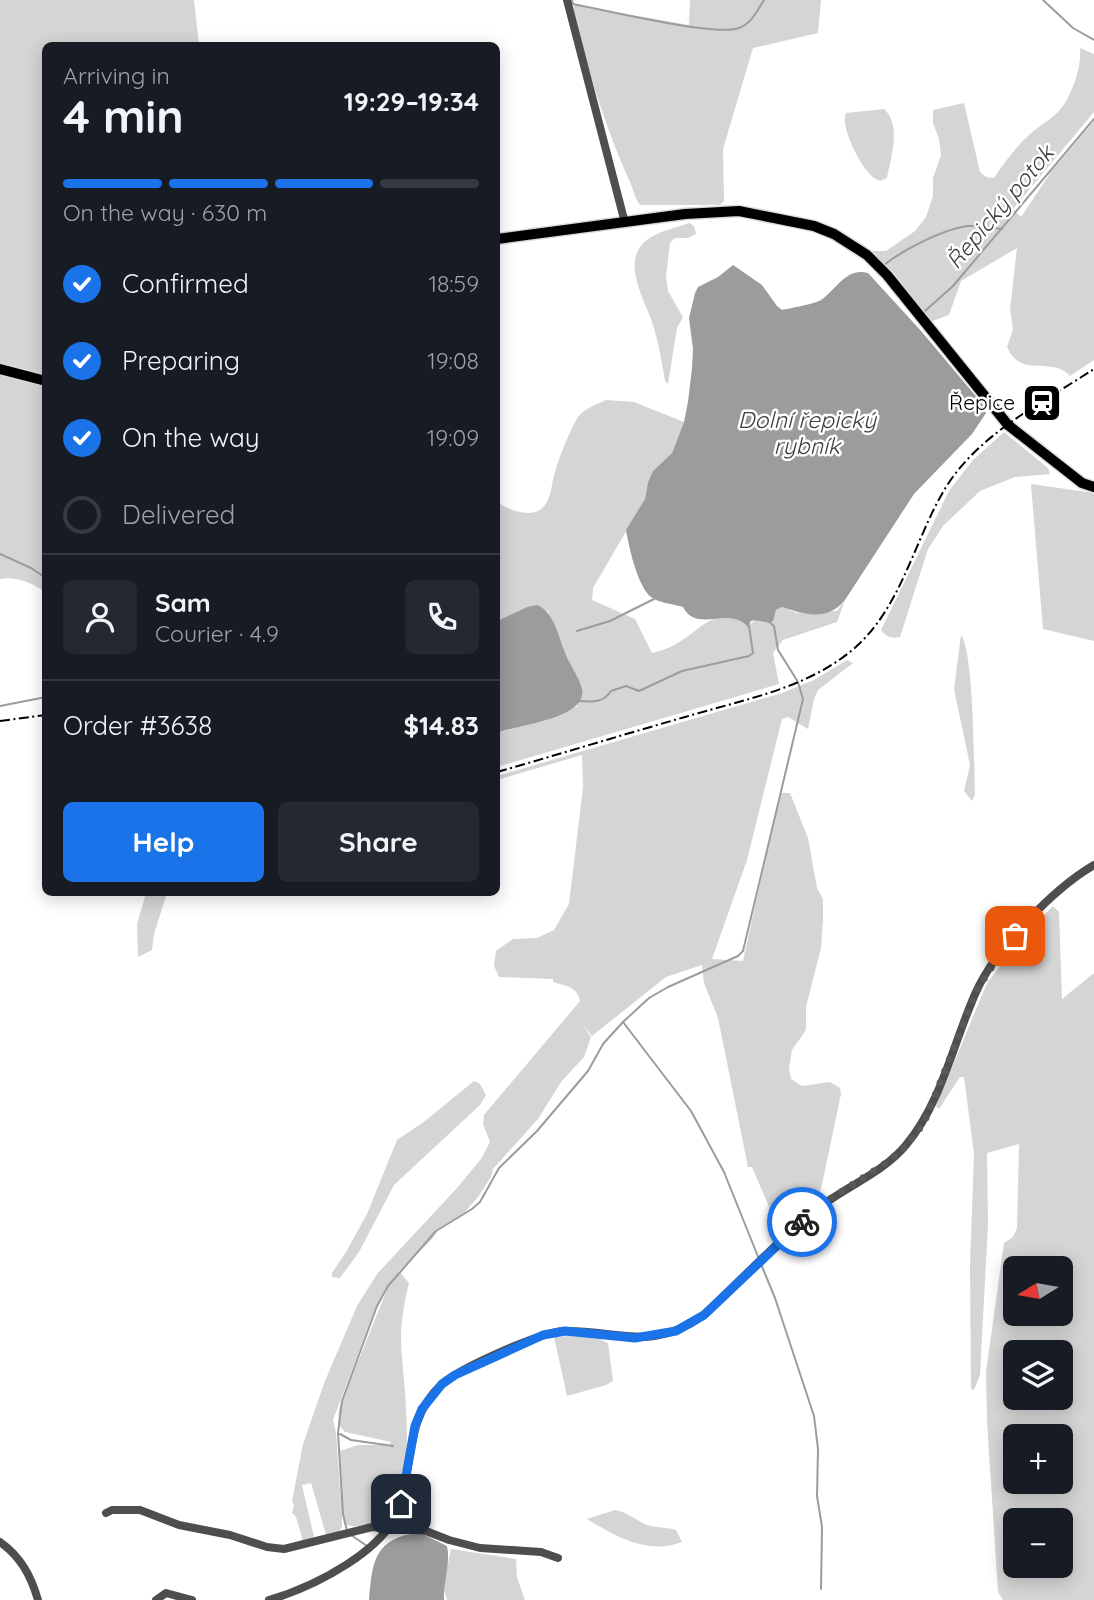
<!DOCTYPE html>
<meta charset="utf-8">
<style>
body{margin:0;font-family:Quicksand,sans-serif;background:#242831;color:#f1f3f6;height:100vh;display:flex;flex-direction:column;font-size:26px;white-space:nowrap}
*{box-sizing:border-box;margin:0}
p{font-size:23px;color:#9ea1a6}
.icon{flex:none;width:38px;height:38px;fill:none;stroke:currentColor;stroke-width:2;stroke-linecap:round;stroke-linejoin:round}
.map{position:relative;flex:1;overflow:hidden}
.drawer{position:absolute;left:42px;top:42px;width:458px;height:854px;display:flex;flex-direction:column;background:#171b24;border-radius:10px;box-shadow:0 4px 18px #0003}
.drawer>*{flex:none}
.needle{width:46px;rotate:259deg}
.buttons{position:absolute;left:1003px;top:1256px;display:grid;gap:14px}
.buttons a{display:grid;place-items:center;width:70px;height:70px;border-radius:10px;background:#171b24;box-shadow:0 4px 18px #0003;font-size:35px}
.pin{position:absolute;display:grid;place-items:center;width:60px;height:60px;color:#fff;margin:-30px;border-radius:14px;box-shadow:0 4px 10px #0006}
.courier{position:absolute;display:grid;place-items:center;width:70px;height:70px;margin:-35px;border:5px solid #1a73e8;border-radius:50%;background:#fff;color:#222;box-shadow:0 2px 9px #0007}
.summary em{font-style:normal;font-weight:700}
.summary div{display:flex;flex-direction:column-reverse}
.summary{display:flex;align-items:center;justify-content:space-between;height:119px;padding:0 21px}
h1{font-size:46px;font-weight:700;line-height:52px}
.bar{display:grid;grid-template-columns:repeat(4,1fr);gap:10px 7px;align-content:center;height:84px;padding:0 21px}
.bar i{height:9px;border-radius:5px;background:#363941}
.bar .active{background:#1a73e8}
.bar p{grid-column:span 4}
.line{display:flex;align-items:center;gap:18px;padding:0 21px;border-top:2px solid #363941}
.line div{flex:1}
.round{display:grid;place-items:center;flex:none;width:74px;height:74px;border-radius:10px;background:#242831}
ol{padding:0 21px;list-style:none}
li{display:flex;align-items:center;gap:21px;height:77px}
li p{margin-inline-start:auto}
li .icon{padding:7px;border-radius:50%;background:#1a73e8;color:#fff;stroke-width:4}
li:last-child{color:#9ea1a6}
li i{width:38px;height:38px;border:4px solid #363941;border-radius:50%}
.button{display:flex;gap:14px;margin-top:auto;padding:14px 21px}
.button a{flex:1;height:80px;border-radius:10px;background:#1a73e8;color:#fff;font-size:28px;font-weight:700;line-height:80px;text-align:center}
.button a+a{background:#242831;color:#f1f3f6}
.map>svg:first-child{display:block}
</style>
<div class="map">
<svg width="1094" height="1600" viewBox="0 0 1094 1600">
<rect width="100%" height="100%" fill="#fff"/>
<g fill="#d5d5d5" fill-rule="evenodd">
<path d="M 0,0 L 194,0 L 199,45 L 46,46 L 45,376 L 0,365 Z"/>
<path d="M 690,0 L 821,0 L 818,33 L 753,48 L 723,149 L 724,201 L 720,205 L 640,205 C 634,197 633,188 629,180 C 604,124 587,68 573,9 L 574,5 L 581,6 L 689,25 Z"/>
<path d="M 1080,48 L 1094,54 L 1094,112 L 1013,209 L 1021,217 L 1051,172 L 1094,121 L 1094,360 L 1070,376 C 1050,355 1022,380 1007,347 L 1013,329 L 1010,309 L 1017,248 L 961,281 L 949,315 L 930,322 L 871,251 L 886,251 L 915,231 L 926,217 L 933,196 L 933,178 L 941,155 L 939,139 L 933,123 L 933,110 L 964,103 L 980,172 L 986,177 L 994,178 C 1004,163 1014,149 1028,136 C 1037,127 1049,121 1058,112 C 1071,99 1082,67 1080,48 Z"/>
<path d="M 884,109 C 902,125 891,158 887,178 C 882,180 882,182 876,179 C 863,173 839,126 846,113 Z"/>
<path d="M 689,223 L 694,226 L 696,234 L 688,238 L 675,238 L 670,243 L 666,276 L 668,291 L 683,317 L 677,328 L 668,384 L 665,381 C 662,363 659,345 654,328 C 648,306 623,268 641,246 C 652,232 673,229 689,223 Z"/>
<path d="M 0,374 L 45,385 L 45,592 C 33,583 15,576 0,579 Z"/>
<path d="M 606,400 L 634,402 L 684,422 L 672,453 L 653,471 L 648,482 L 645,499 L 593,588 L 592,600 L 635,619 L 652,653 C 659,651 667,649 674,645 C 704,629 711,605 750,624 L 756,620 L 765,623 L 776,610 L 782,607 L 797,613 L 837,611 L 845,600 L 837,622 L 783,640 L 773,653 L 779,684 L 497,767 L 497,733 L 546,720 L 577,706 L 577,678 L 567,661 L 548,611 L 527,607 L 497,621 L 497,502 C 512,512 540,522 548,499 C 552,491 552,481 555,472 C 560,455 569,432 578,417 C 583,409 598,404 606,400 Z"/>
<path d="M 1004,432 L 1048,468 L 1050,474 L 1015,477 L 980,491 L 943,526 L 928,549 L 900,637 C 893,639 886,637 881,630 L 949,491 L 973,460 Z"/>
<path d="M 1031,484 L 1094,493 L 1094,641 L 1043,629 Z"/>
<path d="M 961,635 C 974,653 974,766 975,794 L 972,801 L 964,791 L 970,765 L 954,689 Z"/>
<path d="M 847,660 L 853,663 L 818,690 L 814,699 L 808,729 L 788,717 L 782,719 L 747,860 L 712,959 L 743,961 L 780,793 L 790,793 L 808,838 L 817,888 L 823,899 L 823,921 L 821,948 L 806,1007 L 806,1030 L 792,1050 L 789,1069 L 791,1079 L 802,1086 L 830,1082 L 840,1088 L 841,1094 L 821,1189 L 815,1204 L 774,1239 L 773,1216 L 752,1167 L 748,1167 L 718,1018 L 704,983 L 702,965 L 666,977 L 592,1036 L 583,1025 L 591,1037 L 584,1057 L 561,1082 L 538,1119 L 493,1169 L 491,1177 L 478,1197 L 464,1213 L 438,1230 L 432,1239 L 399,1271 L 409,1283 C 404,1303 401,1320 401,1341 C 402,1384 426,1509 370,1524 C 360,1526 354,1528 344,1524 L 342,1511 L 342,1527 L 338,1533 L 326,1535 L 311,1483 L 302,1485 L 314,1537 L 303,1541 L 296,1517 L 292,1513 L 294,1505 L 292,1501 L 303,1444 L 325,1381 L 357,1306 L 377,1274 L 457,1188 L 481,1159 L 490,1142 L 483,1124 L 484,1115 L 580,1001 C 578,987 566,986 553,982 L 553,979 L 499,977 L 494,966 L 496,951 L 513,939 L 537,938 L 554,930 L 569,904 L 583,787 L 582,755 L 497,780 L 497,776 L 782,693 L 814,680 ZM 388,1287 L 339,1409 L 338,1424 L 345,1432 L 391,1442 L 389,1445 L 358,1445 L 340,1451 L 341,1503 L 336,1433 L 333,1420 L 371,1320 Z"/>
<path d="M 146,893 L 167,893 L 154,934 L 152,950 L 138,957 L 137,924 Z"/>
<path d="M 1053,906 L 1059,912 L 1062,999 L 1094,973 L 1094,1600 L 1003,1600 L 998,1592 L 987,1421 L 986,1372 L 1004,1243 L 1013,1237 L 1017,1228 L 1019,1144 L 987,1153 L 988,1224 L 980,1375 L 974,1390 L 971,1389 L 970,1265 L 974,1154 L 964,1077 L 960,1077 L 939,1109 L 936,1106 L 987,983 L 1022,938 ZM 1015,1269 L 1060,1269 L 1060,1314 L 1015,1314 ZM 1015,1353 L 1060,1353 L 1060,1398 L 1015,1398 ZM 1015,1437 L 1060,1437 L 1060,1482 L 1015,1482 ZM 1015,1521 L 1060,1521 L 1060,1566 L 1015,1566 Z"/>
<path d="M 474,1081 L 480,1084 L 486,1095 L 480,1105 L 394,1185 L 359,1252 L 340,1278 L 332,1277 L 332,1273 L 346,1252 L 367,1214 L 397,1140 L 425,1121 Z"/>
<path d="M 571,1336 L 599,1339 L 608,1343 L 613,1381 L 606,1385 L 567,1396 L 554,1337 Z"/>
<path d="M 615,1510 C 628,1512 635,1520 647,1525 C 657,1528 667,1527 676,1530 L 682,1542 C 648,1555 616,1537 587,1519 Z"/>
<path d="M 451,1549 L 516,1559 L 517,1577 L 525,1600 L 447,1600 L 443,1587 Z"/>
</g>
<g fill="#9c9c9c">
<path d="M 733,265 L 762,285 L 777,306 L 782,310 C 791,308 814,304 821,300 C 836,290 846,267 868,273 L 922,332 L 984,406 L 986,413 L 972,434 L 914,494 L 845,600 C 828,621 805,615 782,607 L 776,610 L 773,621 C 765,625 759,619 751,621 L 748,627 C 729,605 697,634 683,607 C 673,604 659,603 651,597 C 638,587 629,548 626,530 L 645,499 L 648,482 L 653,471 L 672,453 L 684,422 L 688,402 L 692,368 L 693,349 L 689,318 L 695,293 L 698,287 L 718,277 Z"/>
<path d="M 537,605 C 553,611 558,634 564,650 C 568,663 579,676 582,689 C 588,719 516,725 497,733 L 497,621 L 527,607 Z"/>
<path d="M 411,1534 L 425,1535 L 447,1546 C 451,1563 443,1582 444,1600 L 369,1600 C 372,1568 372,1541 411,1534 Z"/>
</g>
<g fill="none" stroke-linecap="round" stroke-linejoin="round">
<g stroke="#9c9c9c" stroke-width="2">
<path d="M 572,0 L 573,4 C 604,10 716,37 739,28 C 752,23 757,11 764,0"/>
<path d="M 1043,0 L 1073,28 L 1094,40"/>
<path d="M 884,265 C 903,250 945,228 969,226 C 979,225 991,228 1002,229"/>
<path d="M 925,311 L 953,286 L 1094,119"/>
<path d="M 0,554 L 31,568 L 46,578"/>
<path d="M 577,631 L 610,621 L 654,599"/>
<path d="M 579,701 C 593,702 603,703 611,691 L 626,686 L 639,691 L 682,671 L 749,656 L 753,653 L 749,626"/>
<path d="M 0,706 L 46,697"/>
<path d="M 623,1022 L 691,1111 L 724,1172 L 759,1259"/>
<path d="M 761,1264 L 775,1298 L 814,1416 L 818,1449 L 817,1496 L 822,1527 L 821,1589"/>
<path d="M 340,1434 L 351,1440 L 393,1446"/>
<path d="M 347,1531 L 343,1514 L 338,1433 L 342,1401 L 377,1306 L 388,1286 L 436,1231 L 472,1209 L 480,1202 L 499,1168 L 537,1131 L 588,1071 L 603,1044 L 623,1022 L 649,998 L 668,987 L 738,956 L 743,951 L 803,699 L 798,682 L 778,650 L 774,626 L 768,621"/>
<path d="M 351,1535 L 367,1546"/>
</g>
<g stroke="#dbdbdb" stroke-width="13">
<g id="major">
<path d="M 497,239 L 685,214 L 739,211 L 814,226 L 834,234 L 867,255 L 887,275 L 1008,425 L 1082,483 L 1094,487"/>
<path d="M 0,369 L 46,381"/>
</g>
</g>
<g stroke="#4e4e4e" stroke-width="8">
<path d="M 567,0 L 625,223"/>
<path d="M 106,1513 L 112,1510 L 140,1510 L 179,1525 L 230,1535 L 267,1547 L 284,1549 L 372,1527 L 426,1531 L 449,1540 L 480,1548 L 541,1552 L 558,1558"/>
<path d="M 0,1542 C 21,1557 31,1576 38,1600"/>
<path d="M 156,1600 L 166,1593 L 192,1600"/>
<path d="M 269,1600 C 313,1587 389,1550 401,1503 C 412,1462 407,1416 441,1385 C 459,1368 542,1331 566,1331 C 622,1331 652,1352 704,1315 C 742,1279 779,1239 820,1207 C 847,1186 884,1172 906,1145 C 942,1102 953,1043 976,992 C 996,948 1053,889 1094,865"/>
</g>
<use href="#major" stroke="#000" stroke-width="10"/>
<g stroke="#000" stroke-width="2" stroke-dasharray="10 3.5 2 3.5" stroke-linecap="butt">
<path d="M 0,721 L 46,715"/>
<path d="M 497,772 C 560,754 622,735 685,717 C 745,699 812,688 859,644 C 903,602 915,538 946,487 C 980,433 1042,403 1094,369"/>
</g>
</g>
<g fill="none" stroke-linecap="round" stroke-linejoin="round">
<path stroke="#595959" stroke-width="7" stroke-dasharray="0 12.6" d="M 802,1222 L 830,1199 L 886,1163 L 903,1149 L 924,1123 L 977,990 L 996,960 L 1015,936"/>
<path stroke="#1a73e8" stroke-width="9" d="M 401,1504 L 415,1426 L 422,1409 L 442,1384 L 455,1375 L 543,1335 L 565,1331 L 635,1338 L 676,1331 L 704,1315 L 802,1222"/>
</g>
<defs>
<g id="station-square" transform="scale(2.0125)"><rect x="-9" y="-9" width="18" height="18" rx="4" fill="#000" stroke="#fff"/><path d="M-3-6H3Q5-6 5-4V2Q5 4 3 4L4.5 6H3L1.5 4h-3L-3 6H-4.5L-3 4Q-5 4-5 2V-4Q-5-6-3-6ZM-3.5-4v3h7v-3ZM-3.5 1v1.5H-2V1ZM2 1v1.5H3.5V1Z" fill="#fff"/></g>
</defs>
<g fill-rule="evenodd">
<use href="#station-square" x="1042" y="403"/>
</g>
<g text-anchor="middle" stroke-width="5" stroke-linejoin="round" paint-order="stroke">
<g font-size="21" fill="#000" stroke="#fff" text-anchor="end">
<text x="1015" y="410">Řepice</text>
</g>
<g font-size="23" font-style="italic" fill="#3d3d3d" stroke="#fff">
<text transform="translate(1000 207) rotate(-50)" y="8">Řepický potok</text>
<text x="807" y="428">Dolní řepický<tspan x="807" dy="26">rybník</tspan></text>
</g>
</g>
</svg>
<div class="buttons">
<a><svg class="needle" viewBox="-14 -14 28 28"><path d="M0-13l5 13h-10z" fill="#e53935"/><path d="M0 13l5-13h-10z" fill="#9ea1a6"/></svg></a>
<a><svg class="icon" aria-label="layers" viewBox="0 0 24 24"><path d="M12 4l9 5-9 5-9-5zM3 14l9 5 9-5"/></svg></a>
<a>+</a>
<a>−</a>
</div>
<div class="pin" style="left:1015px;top:936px;background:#ea580c"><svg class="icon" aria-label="bag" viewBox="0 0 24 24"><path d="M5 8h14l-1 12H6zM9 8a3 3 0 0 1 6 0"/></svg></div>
<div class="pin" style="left:401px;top:1504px;background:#1f2937"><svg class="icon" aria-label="home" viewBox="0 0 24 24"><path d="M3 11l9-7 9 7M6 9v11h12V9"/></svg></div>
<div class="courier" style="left:802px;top:1222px"><svg class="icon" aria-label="bike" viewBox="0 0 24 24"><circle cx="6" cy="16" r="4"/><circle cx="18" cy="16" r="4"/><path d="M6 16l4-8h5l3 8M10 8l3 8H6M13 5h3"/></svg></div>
<section class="drawer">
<div class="summary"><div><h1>4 min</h1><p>Arriving in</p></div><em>19:29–19:34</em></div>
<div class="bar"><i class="active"></i><i class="active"></i><i class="active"></i><i></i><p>On the way · 630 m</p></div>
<ol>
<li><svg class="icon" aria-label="check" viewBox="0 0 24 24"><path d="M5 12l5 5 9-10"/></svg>Confirmed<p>18:59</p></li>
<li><svg class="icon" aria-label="check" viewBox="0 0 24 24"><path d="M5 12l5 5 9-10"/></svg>Preparing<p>19:08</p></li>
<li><svg class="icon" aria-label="check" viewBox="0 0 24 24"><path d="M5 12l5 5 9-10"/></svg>On the way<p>19:09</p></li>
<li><i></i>Delivered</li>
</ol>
<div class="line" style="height:126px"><a class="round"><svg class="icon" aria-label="person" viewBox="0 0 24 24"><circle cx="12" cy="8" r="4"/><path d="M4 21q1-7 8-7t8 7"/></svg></a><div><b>Sam</b><p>Courier · 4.9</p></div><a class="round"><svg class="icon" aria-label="phone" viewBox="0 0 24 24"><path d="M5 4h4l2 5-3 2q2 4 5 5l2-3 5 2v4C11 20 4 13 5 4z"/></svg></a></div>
<div class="line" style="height:91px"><div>Order #3638</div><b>$14.83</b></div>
<div class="button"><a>Help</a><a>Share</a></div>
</section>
</div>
